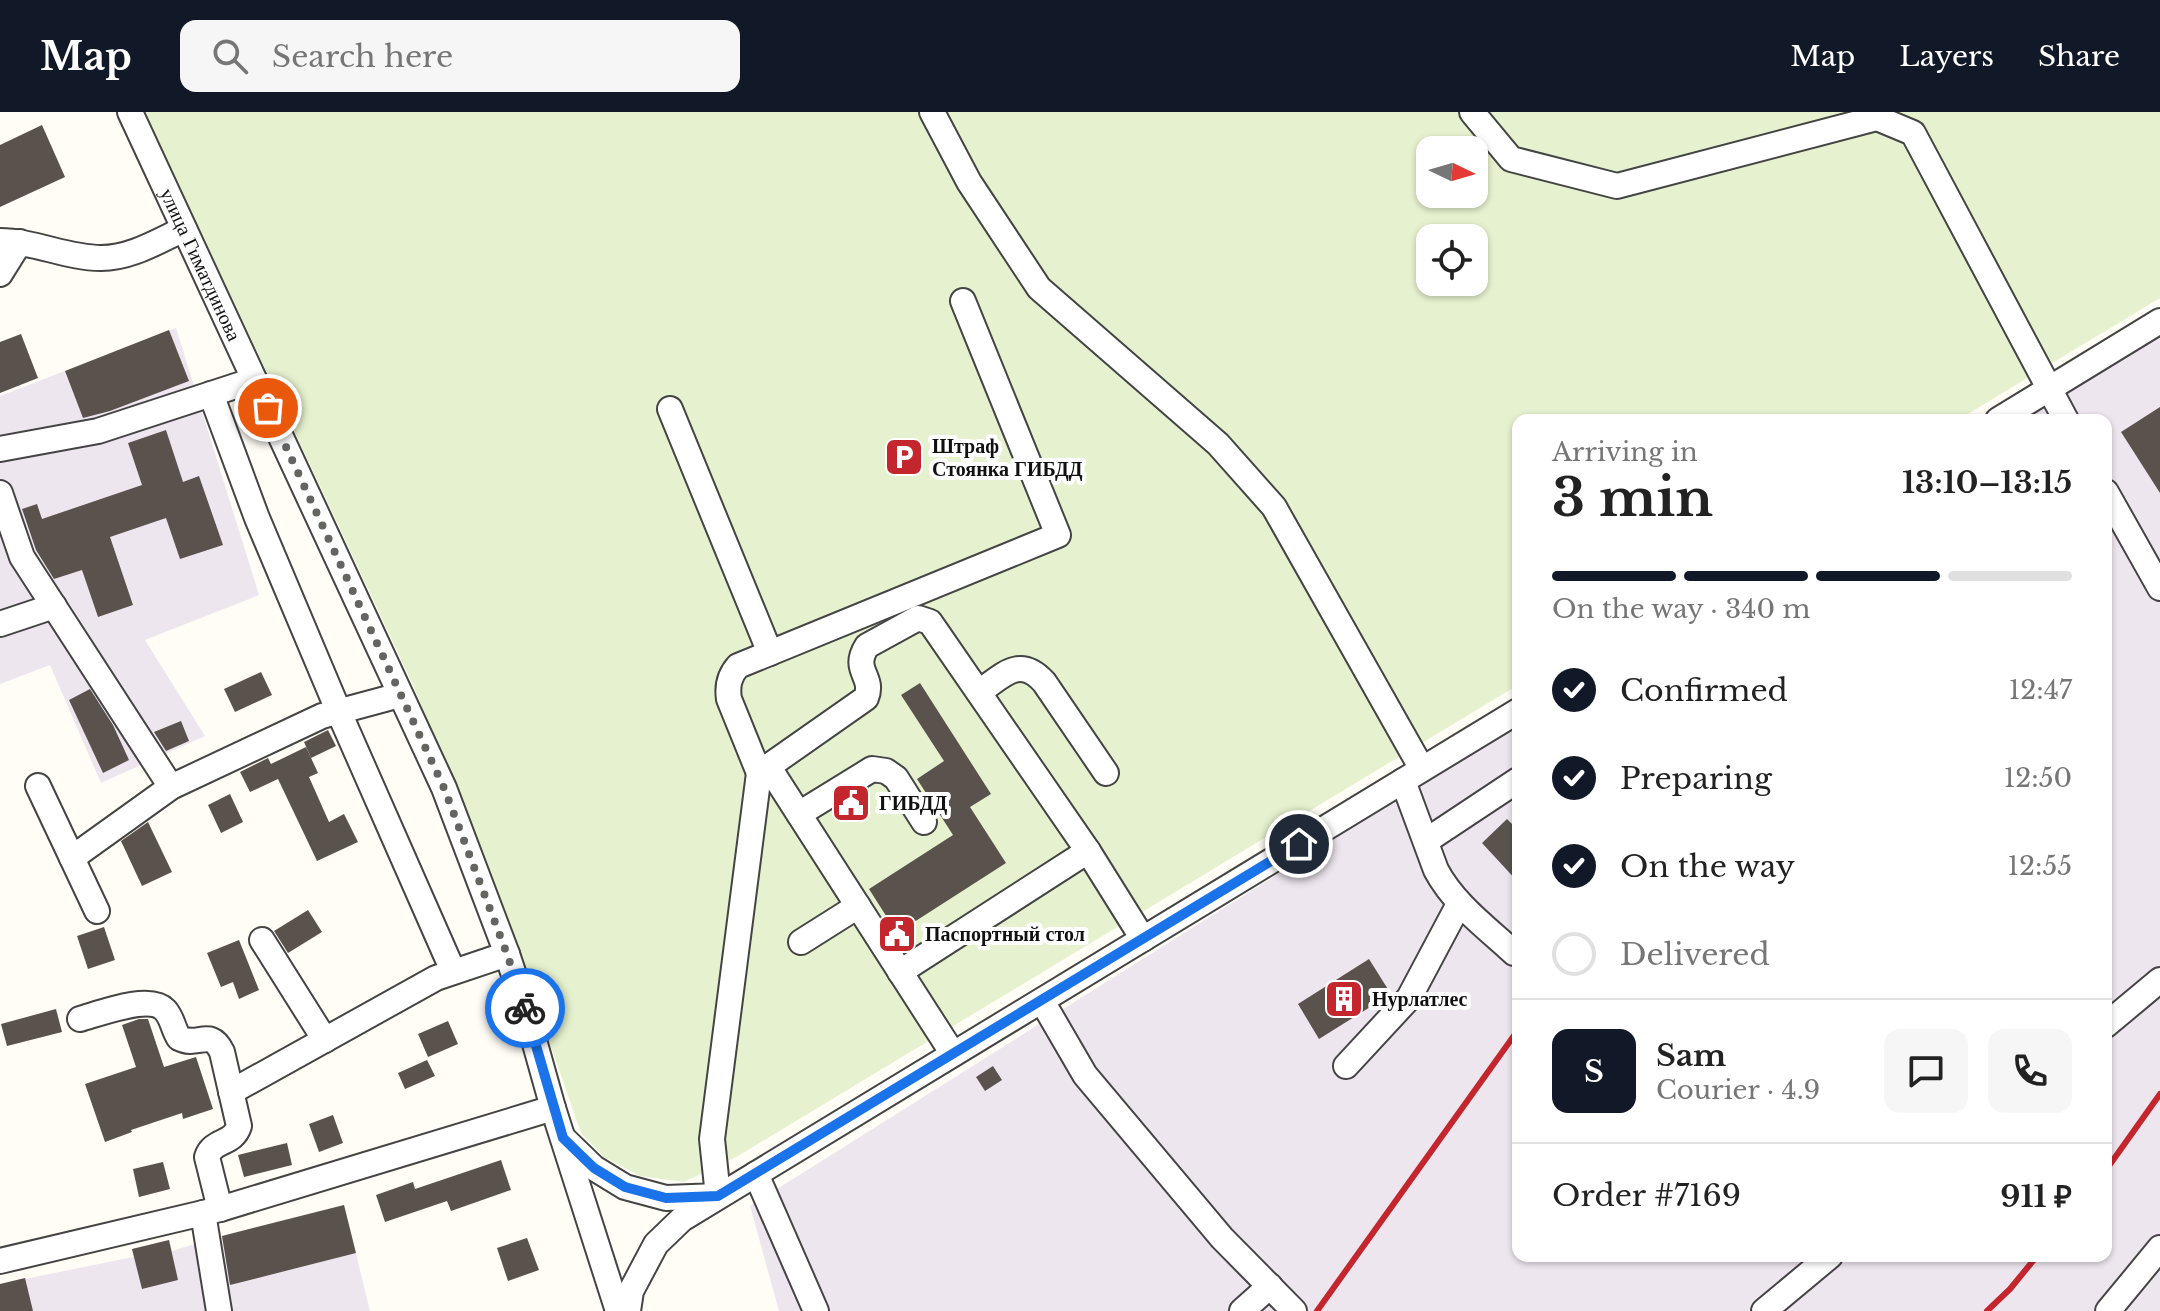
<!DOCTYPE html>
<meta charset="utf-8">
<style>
body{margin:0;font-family:"Libre Baskerville",serif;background:#f6f6f6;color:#222;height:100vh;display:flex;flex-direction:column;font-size:30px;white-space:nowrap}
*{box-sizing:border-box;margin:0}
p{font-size:26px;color:#767676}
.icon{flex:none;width:44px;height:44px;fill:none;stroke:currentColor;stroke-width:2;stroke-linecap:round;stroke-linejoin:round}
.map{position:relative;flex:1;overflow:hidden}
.sheet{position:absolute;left:1512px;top:302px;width:600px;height:848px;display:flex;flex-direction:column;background:#fff;border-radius:16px;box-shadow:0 2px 6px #0004}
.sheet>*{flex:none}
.needle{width:52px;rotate:95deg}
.buttons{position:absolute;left:1416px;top:24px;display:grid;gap:16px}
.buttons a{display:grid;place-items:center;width:72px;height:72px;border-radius:16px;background:#fff;box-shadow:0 2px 6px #0004;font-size:40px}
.pin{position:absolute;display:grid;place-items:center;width:68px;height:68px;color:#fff;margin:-34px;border:4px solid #fff;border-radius:50%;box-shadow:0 2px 8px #0007}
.courier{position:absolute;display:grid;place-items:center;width:80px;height:80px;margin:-40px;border:6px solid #1a73e8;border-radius:50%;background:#fff;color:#222;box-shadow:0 2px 10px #0007}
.head em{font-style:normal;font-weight:800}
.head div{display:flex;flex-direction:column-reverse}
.head{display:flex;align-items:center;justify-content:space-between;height:136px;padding:0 40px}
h1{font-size:52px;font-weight:800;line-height:60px}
.bar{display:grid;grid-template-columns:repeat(4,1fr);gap:12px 8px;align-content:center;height:96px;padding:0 40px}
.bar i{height:10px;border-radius:6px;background:#e0e0e0}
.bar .current{background:#111827}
.bar p{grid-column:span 4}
.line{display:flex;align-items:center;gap:20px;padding:0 40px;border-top:2px solid #e0e0e0}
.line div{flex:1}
.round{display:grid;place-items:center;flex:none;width:84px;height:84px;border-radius:16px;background:#f6f6f6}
ol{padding:0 40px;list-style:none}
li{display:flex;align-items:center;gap:24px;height:88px}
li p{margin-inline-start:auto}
li .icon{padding:8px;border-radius:50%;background:#111827;color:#fff;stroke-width:4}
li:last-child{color:#767676}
li i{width:44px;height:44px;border:4px solid #e0e0e0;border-radius:50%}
header{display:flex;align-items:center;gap:48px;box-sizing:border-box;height:112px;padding:0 40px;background:#111827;color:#fff}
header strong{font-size:38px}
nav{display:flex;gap:44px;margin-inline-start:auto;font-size:28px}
.search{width:560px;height:72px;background:#f6f6f6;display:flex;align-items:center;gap:20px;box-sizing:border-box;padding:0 28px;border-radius:16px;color:#767676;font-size:30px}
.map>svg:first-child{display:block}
</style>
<header>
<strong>Map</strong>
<div class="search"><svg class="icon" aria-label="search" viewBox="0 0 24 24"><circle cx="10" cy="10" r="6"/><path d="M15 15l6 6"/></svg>Search here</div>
<nav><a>Map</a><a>Layers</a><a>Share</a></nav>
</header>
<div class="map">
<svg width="2160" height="1199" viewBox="0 0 2160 1199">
<rect width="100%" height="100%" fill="#fffdf5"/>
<g fill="#eee6ef">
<path d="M 176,216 L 259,483 L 145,528 L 205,624 L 101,671 L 50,553 L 0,572 L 0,284 Z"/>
<path d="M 2160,221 L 2160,1199 L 779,1199 L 750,1094 L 1518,611 L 1518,1144 L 2106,1144 L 2106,308 L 2016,308 Z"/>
<path d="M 344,1093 L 370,1199 L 0,1199 L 0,1172 L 133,1145 L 132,1137 L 169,1128 L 172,1139 L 217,1125 Z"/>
</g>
<path fill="#e6f2cf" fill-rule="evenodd" d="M 145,0 L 2160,0 L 2160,186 L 1958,308 L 1518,308 L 1518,573 L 738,1044 L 684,1070 L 640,1064 L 604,1045 L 581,1021 L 508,810 L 413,573 ZM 1430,38 L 1474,38 L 1474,82 L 1430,82 ZM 1430,126 L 1474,126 L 1474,170 L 1430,170 Z"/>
<g fill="#5a524d">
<path d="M 42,13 L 65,65 L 0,95 L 0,33 Z"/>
<path d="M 169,218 L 189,269 L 110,299 L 83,306 L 65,259 Z"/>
<path d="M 21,222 L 38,266 L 0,281 L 0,230 Z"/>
<path d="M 2160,295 L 2160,381 L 2121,320 Z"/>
<path d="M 166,318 L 183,370 L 199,364 L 223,433 L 180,447 L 166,406 L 110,425 L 133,493 L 98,505 L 82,458 L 54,467 L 36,438 L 22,397 L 37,392 L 42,407 L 142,373 L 128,331 Z"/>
<path d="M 261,560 L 272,583 L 235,600 L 224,577 Z"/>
<path d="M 920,571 L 991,682 L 970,695 L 1006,751 L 897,821 L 869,777 L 953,723 L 917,667 L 944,649 L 901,583 Z"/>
<path d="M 90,577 L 113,613 L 129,648 L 103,661 L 69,588 Z"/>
<path d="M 181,609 L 189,629 L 166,639 L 154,620 Z"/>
<path d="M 328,618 L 336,634 L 311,646 L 304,630 Z"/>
<path d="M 306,635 L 318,661 L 309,665 L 329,710 L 344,702 L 358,730 L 317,749 L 278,667 L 250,680 L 240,660 L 268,646 L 271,652 Z"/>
<path d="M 230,682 L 243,710 L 221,721 L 208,693 Z"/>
<path d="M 1507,707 L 1518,718 L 1518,770 L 1482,731 Z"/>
<path d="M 148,710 L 172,760 L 142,774 L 121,729 Z"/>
<path d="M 308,798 L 322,820 L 288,841 L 274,819 Z"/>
<path d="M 104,815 L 115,848 L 88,857 L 77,824 Z"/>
<path d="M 239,828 L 259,878 L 239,887 L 233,870 L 221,875 L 207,841 Z"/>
<path d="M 1369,847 L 1391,882 L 1319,927 L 1298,892 Z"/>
<path d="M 56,897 L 62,920 L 7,934 L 1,912 Z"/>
<path d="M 139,907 L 148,907 L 164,955 L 196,945 L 213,997 L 183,1007 L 182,1001 L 131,1018 L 132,1020 L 105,1030 L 85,972 L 136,955 L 122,913 Z"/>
<path d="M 448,909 L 458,932 L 428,945 L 418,922 Z"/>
<path d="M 427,948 L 435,964 L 405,977 L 398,961 Z"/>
<path d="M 993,954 L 1002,968 L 985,979 L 976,965 Z"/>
<path d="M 333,1003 L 343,1031 L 319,1040 L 309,1012 Z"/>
<path d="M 287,1031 L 292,1053 L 244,1065 L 238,1043 Z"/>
<path d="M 501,1048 L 511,1078 L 451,1099 L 447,1089 L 385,1110 L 376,1083 L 413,1070 L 415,1077 Z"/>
<path d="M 163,1050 L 170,1077 L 139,1085 L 133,1057 Z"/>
<path d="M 344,1093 L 356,1141 L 230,1173 L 222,1124 Z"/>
<path d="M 527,1126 L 539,1158 L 508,1169 L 497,1136 Z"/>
<path d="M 169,1128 L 178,1168 L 142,1177 L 132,1137 Z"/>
<path d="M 25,1166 L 33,1199 L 0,1199 L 0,1172 Z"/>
</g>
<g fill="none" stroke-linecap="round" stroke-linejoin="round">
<g stroke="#444" stroke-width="28">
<g id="minor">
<path id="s1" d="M 130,0 L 444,676 L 507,842 L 525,896 L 553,996 L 618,1199"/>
<path d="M 932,0 L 969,70 L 1039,176 L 1218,332 L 1274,395 L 1422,657"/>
<path d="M 1472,0 L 1511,47 L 1617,74 L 1877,6 L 1913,21 L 2066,308"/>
<path d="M 0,129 C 34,129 67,146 101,146 C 131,146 158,129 184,117"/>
<path d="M 0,162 L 20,130"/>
<path d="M 211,282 L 257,406 L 338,598 L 453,859"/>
<path d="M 670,297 L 770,541"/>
<path d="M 1998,308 L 2160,209"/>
<path d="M 0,337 L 98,319 L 254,268"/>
<path d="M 2106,380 L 2160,476"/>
<path d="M 0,381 L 22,445 L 171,675"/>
<path d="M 0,512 L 54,494"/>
<path d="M 979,580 C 1003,564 1019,543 1044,570 L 1106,661"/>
<path d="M 768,654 L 953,942"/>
<path d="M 759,661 L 729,587 C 727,574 729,564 738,554 L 1058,423 L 963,189"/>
<path d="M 1403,669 L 1436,758 C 1454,792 1486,815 1514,841 L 1518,841"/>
<path d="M 38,674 L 97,799"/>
<path d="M 799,702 L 872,657 L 886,659 L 896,666 L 924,710"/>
<path d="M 1426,729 L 1518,668"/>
<path d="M 72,746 L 171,675 L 322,604 L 400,583"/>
<path d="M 262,828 L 325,928"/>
<path d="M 801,830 L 858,794"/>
<path d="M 900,860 L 1088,739"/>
<path d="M 1042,889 L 1085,963 L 1222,1126 L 1294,1199"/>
<path d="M 80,907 C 101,901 150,882 165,898 C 173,907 173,917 179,926 C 198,936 210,915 222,940 L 239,1014 C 233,1033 213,1027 207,1045 L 220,1097"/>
<path d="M 2106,913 L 2160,868"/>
<path d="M 1346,954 L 1409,886 L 1459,792"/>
<path d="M 231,980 L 436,866 L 507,842"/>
<path d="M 565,1028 L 594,1056 L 625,1075 L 666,1086 L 718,1084 L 712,1027 L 759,661 L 866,586 C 875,564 851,559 867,534 L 918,506 L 930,510 L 1088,739 L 1143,827"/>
<path d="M 756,1062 L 816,1199"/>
<path d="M 203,1101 L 219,1199"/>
<path d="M 0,1149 L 220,1097 L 553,996"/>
<path d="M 628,1199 L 631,1179 L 656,1132 L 682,1107 L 1518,599"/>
<path d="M 1242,1199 L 1270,1174"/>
<path d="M 1764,1199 L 1830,1144"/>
<path d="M 2108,1199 L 2160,1136"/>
</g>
</g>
<use href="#minor" stroke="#fff" stroke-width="24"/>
<g stroke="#c4262e" stroke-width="6">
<path d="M 2106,1058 L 2160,982"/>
<path d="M 1317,1199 L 1518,918"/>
<path d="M 1987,1199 L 2010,1177 L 2037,1144"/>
</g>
</g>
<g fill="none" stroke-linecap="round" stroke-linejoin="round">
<path stroke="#646461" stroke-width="8" stroke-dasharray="0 14.4" d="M 268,296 L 444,676 L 507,842 L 525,896"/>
<path stroke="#1a73e8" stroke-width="10" d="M 525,896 L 563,1026 L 594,1056 L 625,1075 L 666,1086 L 718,1084 L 1299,732"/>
</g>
<defs>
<g id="parking-square" transform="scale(2)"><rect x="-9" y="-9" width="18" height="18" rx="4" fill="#c4262e" stroke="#fff"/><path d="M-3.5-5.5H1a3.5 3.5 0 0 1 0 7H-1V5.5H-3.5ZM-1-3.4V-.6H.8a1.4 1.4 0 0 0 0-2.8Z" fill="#fff"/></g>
<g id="civic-square" transform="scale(2)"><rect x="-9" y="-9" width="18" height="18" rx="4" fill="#c4262e" stroke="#fff"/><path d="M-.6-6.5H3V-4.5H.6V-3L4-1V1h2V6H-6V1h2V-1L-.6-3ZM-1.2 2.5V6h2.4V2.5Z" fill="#fff"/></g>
<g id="building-square" transform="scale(2)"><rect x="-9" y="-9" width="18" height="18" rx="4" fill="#c4262e" stroke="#fff"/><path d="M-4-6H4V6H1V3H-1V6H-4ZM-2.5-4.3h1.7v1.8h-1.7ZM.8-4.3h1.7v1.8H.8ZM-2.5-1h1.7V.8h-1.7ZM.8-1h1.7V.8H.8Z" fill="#fff"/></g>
</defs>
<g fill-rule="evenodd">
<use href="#parking-square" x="904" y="345"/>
<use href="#civic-square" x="851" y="691"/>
<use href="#civic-square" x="897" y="822"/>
<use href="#building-square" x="1344" y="887"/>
</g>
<g text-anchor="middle" stroke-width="8" stroke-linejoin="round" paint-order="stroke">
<g font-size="20" fill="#111" stroke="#fff">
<text dy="7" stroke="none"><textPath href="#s1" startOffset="168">улица Гиматдинова</textPath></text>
</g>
<g font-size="20" font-weight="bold" fill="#111" stroke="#fff" text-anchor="start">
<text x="932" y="341">Штраф<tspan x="932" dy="23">Стоянка ГИБДД</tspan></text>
<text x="879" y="698">ГИБДД</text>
<text x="925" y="829">Паспортный стол</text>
<text x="1372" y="894">Нурлатлес</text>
</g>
</g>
</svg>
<div class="buttons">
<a><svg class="needle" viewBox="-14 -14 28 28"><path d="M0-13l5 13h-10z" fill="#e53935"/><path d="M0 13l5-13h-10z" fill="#767676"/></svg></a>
<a><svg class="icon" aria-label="locate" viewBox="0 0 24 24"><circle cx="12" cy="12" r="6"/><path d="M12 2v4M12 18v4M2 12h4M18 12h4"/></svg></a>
</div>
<div class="pin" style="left:268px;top:296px;background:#ea580c"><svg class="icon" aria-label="bag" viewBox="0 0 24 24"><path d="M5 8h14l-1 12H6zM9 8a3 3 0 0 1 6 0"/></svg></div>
<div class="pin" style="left:1299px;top:732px;background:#1f2937"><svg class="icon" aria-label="home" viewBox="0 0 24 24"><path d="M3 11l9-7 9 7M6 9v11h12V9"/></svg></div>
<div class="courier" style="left:525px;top:896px"><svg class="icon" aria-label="bike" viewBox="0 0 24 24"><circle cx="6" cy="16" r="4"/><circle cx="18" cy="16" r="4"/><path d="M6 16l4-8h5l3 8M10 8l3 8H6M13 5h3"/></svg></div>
<section class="sheet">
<div class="head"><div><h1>3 min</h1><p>Arriving in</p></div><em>13:10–13:15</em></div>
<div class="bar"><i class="current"></i><i class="current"></i><i class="current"></i><i></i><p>On the way · 340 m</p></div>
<ol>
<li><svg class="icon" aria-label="check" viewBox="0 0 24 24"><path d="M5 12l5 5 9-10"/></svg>Confirmed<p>12:47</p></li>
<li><svg class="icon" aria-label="check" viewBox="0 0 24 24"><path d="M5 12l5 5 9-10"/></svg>Preparing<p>12:50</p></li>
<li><svg class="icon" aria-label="check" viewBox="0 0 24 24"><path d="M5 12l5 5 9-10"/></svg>On the way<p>12:55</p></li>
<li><i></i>Delivered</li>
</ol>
<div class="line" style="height:144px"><b class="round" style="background:#111827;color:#fff">S</b><div><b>Sam</b><p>Courier · 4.9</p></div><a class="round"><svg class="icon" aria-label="chat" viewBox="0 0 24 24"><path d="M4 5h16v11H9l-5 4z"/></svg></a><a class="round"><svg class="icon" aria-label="phone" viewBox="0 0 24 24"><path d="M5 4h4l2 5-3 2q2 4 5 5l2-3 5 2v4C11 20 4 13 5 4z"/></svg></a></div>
<div class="line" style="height:104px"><div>Order #7169</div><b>911 ₽</b></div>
</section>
</div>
